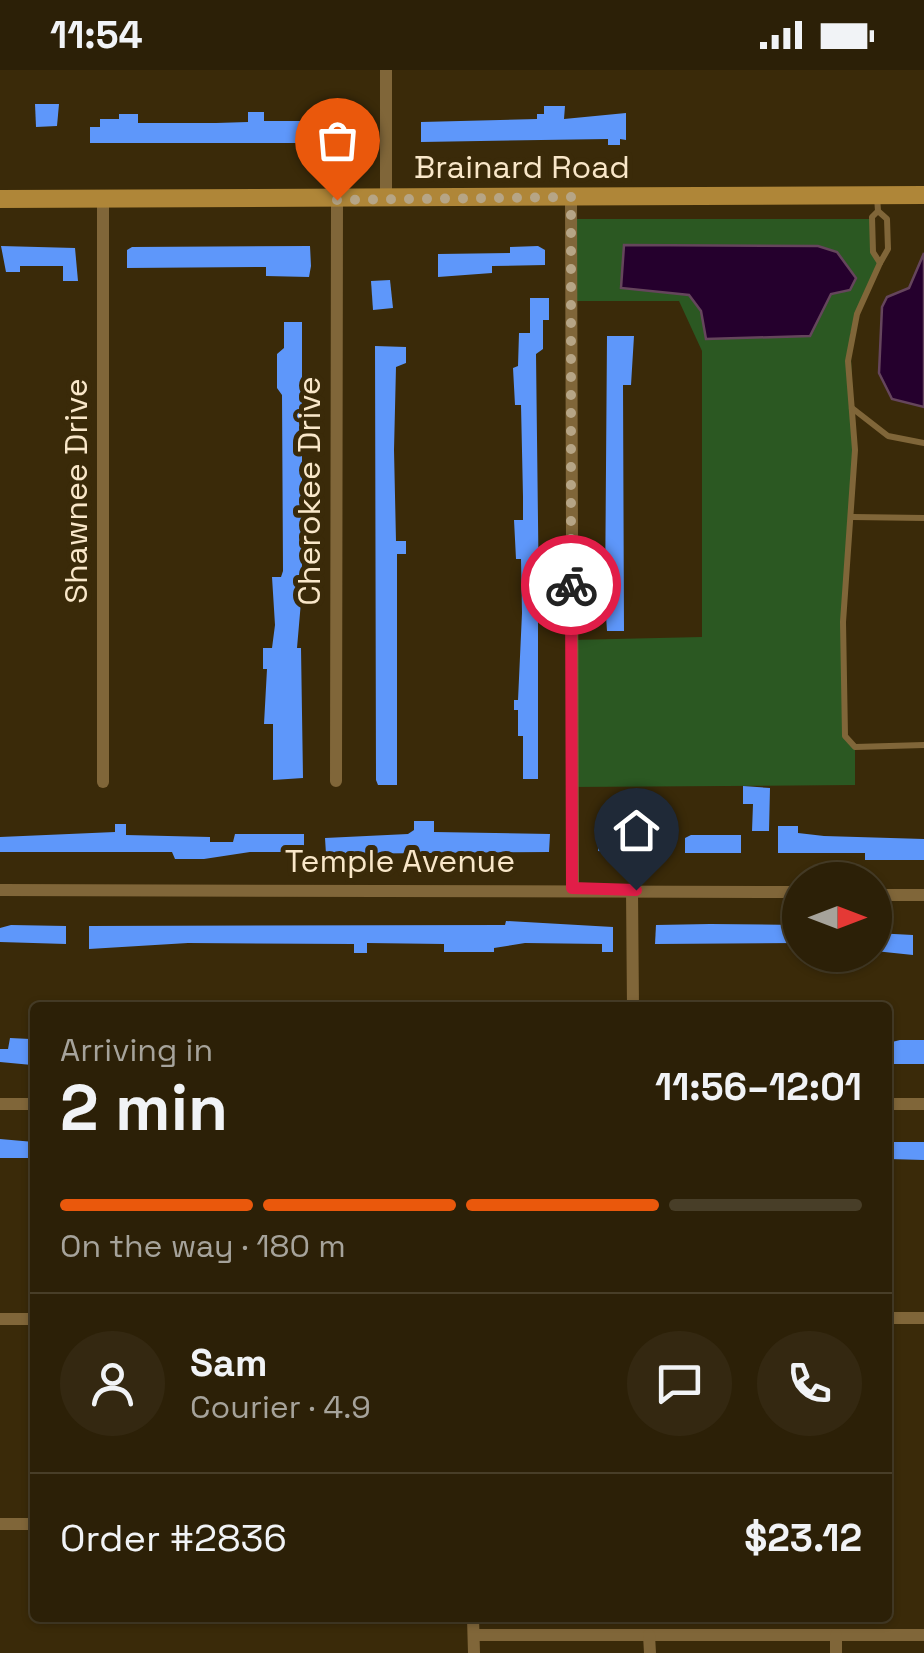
<!DOCTYPE html>
<meta charset="utf-8">
<style>
body{margin:0;font-family:"Space Grotesk",sans-serif;background:#342811;color:#f1f3f6;height:100vh;display:flex;flex-direction:column;font-size:38px;white-space:nowrap}
*{box-sizing:border-box;margin:0}
p{font-size:32px;color:#a6a39b}
.icon{flex:none;width:55px;height:55px;fill:none;stroke:currentColor;stroke-width:2;stroke-linecap:round;stroke-linejoin:round}
.map{position:relative;flex:1;overflow:hidden}
.sheet{position:absolute;left:30px;top:932px;width:862px;height:620px;display:flex;flex-direction:column;background:#2c2007;border-radius:10px;box-shadow:0 2px 8px #0004,0 0 0 2px #483e28}
.sheet>*{flex:none}
.needle{width:65px;rotate:90deg}
.buttons{position:absolute;left:782px;top:792px;display:grid;gap:20px}
.buttons a{display:grid;place-items:center;width:110px;height:110px;border-radius:50%;background:#2c2007;box-shadow:0 2px 8px #0004,0 0 0 2px #483e28;font-size:50px}
.pin{position:absolute;display:grid;place-items:center;width:85px;height:85px;color:#fff;margin:-102px -42px;border-radius:50% 50% 50% 0;rotate:-45deg;box-shadow:0 0 10px #0007}
.pin .icon{rotate:45deg}
.courier{position:absolute;display:grid;place-items:center;width:100px;height:100px;margin:-50px;border:8px solid #e11d48;border-radius:50%;background:#fff;color:#222;box-shadow:0 2px 12px #0007}
.headline em{font-style:normal;font-weight:700}
.headline div{display:flex;flex-direction:column-reverse}
.headline{display:flex;align-items:center;justify-content:space-between;height:170px;padding:0 30px}
h1{font-size:65px;font-weight:700;line-height:75px}
.bar{display:grid;grid-template-columns:repeat(4,1fr);gap:15px 10px;align-content:center;height:120px;padding:0 30px}
.bar i{height:12px;border-radius:8px;background:#483e28}
.bar .current{background:#ea580c}
.bar p{grid-column:span 4}
.line{display:flex;align-items:center;gap:25px;padding:0 30px;border-top:2px solid #483e28}
.line div{flex:1}
.round{display:grid;place-items:center;flex:none;width:105px;height:105px;border-radius:52px;background:#342811}
.status{display:flex;justify-content:space-between;align-items:center;height:70px;padding:0 50px;background:#2c2007;direction:ltr}
.status svg{height:28px;fill:currentColor}
.map>svg:first-child{display:block}
</style>
<div class="status"><b>11:54</b><svg viewBox="0 0 49 12"><path d="M0 12V9h3v3zM5 12V6h3v6zM10 12V3h3v9zM15 12V0h3v12zM26 1h20v11H26zM47 4h2v5h-2z"/></svg></div>
<div class="map">
<svg width="924" height="1583" viewBox="0 0 924 1583">
<rect width="100%" height="100%" fill="#3a2a09"/>
<path fill="#2b5822" fill-rule="evenodd" d="M 571,149 L 872,149 L 873,182 L 880,193 L 850,264 L 855,380 L 843,552 L 845,666 L 855,677 L 855,715 L 570,717 L 571,570 L 702,567 L 702,281 L 679,231 L 571,231 ZM 689,225 L 810,266 L 701,241 Z"/>
<g fill="#25002d" stroke="#65455c" stroke-width="2.5">
<path d="M 624,175 L 818,176 L 837,182 L 856,208 L 850,220 L 831,224 L 810,266 L 706,269 L 701,241 L 689,225 L 621,218 Z"/>
<path d="M 924,183 L 924,337 L 892,329 L 879,303 L 882,237 L 887,227 L 909,218 Z"/>
</g>
<g fill="#5e97fa">
<path d="M 35,34 L 59,34 L 57,56 L 36,57 Z"/>
<path d="M 544,36 L 565,36 L 564,49 L 626,43 L 626,70 L 620,69 L 620,75 L 608,75 L 608,69 L 421,72 L 421,52 L 537,49 L 537,44 L 544,44 Z"/>
<path d="M 248,42 L 264,42 L 264,51 L 300,51 L 301,56 L 366,51 L 366,69 L 319,73 L 90,73 L 90,57 L 100,57 L 100,49 L 119,49 L 119,44 L 138,44 L 138,53 L 216,53 L 248,52 Z"/>
<path d="M 1,176 L 75,178 L 78,211 L 63,211 L 63,196 L 20,196 L 20,202 L 6,202 Z"/>
<path d="M 538,176 L 545,180 L 545,195 L 492,196 L 492,203 L 438,207 L 438,184 L 510,183 L 510,177 Z"/>
<path d="M 132,177 L 310,176 L 311,196 L 309,207 L 266,206 L 266,197 L 127,198 L 127,180 Z"/>
<path d="M 390,210 L 393,238 L 373,240 L 371,211 Z"/>
<path d="M 530,228 L 549,228 L 549,250 L 543,250 L 543,279 L 536,284 L 539,534 L 543,535 L 544,546 L 538,550 L 538,709 L 523,709 L 523,666 L 518,666 L 518,640 L 514,640 L 514,630 L 518,630 L 522,543 L 521,489 L 516,489 L 514,450 L 523,450 L 523,427 L 521,335 L 515,335 L 513,298 L 518,296 L 519,263 L 530,263 Z"/>
<path d="M 284,252 L 302,252 L 302,520 L 297,578 L 301,578 L 303,708 L 273,710 L 273,654 L 264,654 L 267,599 L 263,599 L 263,578 L 272,578 L 275,555 L 272,507 L 281,507 L 283,501 L 282,325 L 277,318 L 277,284 L 284,278 Z"/>
<path d="M 607,266 L 634,266 L 631,315 L 623,315 L 624,561 L 607,561 L 605,530 Z"/>
<path d="M 375,276 L 406,277 L 406,293 L 396,297 L 394,380 L 396,471 L 406,471 L 406,484 L 397,484 L 397,715 L 378,715 L 376,710 Z"/>
<path d="M 743,716 L 770,718 L 769,761 L 752,761 L 753,734 L 743,734 Z"/>
<path d="M 414,751 L 434,751 L 434,762 L 550,764 L 549,782 L 326,784 L 325,768 L 408,764 L 414,760 Z"/>
<path d="M 115,754 L 126,754 L 126,765 L 210,767 L 210,772 L 233,772 L 235,764 L 304,764 L 304,782 L 250,782 L 204,789 L 175,789 L 172,782 L 0,782 L 0,767 L 115,762 Z"/>
<path d="M 778,756 L 798,756 L 798,763 L 824,766 L 924,769 L 924,790 L 865,790 L 865,783 L 778,783 Z"/>
<path d="M 598,764 L 618,764 L 618,783 L 598,781 Z"/>
<path d="M 691,765 L 741,765 L 741,783 L 685,783 L 685,768 Z"/>
<path d="M 506,851 L 613,857 L 613,882 L 602,882 L 602,874 L 525,873 L 494,878 L 494,882 L 444,882 L 444,874 L 367,873 L 367,883 L 354,883 L 354,874 L 188,873 L 89,879 L 89,856 L 505,855 Z"/>
<path d="M 710,854 L 797,855 L 797,873 L 655,874 L 656,855 Z"/>
<path d="M 11,855 L 66,856 L 66,874 L 0,872 L 0,858 Z"/>
<path d="M 875,863 L 913,865 L 913,885 L 875,881 Z"/>
<path d="M 10,968 L 30,969 L 32,995 L 0,992 L 0,979 L 8,979 Z"/>
<path d="M 900,970 L 924,970 L 924,994 L 889,994 L 888,973 Z"/>
<path d="M 0,1069 L 34,1072 L 34,1088 L 0,1088 Z"/>
<path d="M 888,1072 L 924,1072 L 924,1090 L 888,1089 Z"/>
</g>
<g fill="none" stroke-linecap="round" stroke-linejoin="round">
<g stroke="#806639" stroke-width="6">
<path d="M 877,127 L 878,141 L 872,147 L 873,182 L 880,193 L 888,179 L 887,149 L 878,141"/>
<path d="M 880,193 L 857,244 L 848,291 L 855,380 L 843,552 L 845,666 L 855,677 L 924,675"/>
<path d="M 852,338 L 888,366 L 924,373"/>
<path d="M 853,447 L 924,448"/>
</g>
<g stroke="#806639" stroke-width="12">
<path d="M 386,127 L 386,0"/>
<path d="M 571,127 L 573,818"/>
<path d="M 336,711 L 337,131"/>
<path d="M 103,712 L 103,131"/>
<path d="M 0,820 L 800,822"/>
<path d="M 632,820 L 633,938"/>
<path d="M 875,825 L 924,825"/>
<path d="M 0,1034 L 35,1034"/>
<path d="M 888,1034 L 924,1034"/>
<path d="M 888,1248 L 924,1248"/>
<path d="M 0,1249 L 35,1249"/>
<path d="M 0,1454 L 35,1454"/>
<path d="M 473,1548 L 474,1583"/>
<path d="M 474,1565 L 924,1565"/>
<path d="M 649,1565 L 650,1583"/>
<path d="M 836,1565 L 836,1583"/>
</g>
<path stroke="#af8638" stroke-width="18" d="M 0,129 L 924,125"/>
</g>
<g fill="none" stroke-linecap="round" stroke-linejoin="round">
<path stroke="#b6a586" stroke-width="10" stroke-dasharray="0 18" d="M 337,130 L 571,127 L 571,515"/>
<path stroke="#e11d48" stroke-width="12" d="M 571,515 L 572,818 L 636,820"/>
</g>
<g text-anchor="middle" stroke-width="10" stroke-linejoin="round" paint-order="stroke">
<g font-size="32" fill="#f9e7c9" stroke="#3a2a09">
<text x="522" y="108">Brainard Road</text>
<text transform="translate(76 421) rotate(-90)" y="11">Shawnee Drive</text>
<text transform="translate(309 421) rotate(-90)" y="11">Cherokee Drive</text>
<text x="400" y="802">Temple Avenue</text>
</g>
</g>
</svg>
<div class="buttons">
<a><svg class="needle" viewBox="-14 -14 28 28"><path d="M0-13l5 13h-10z" fill="#e53935"/><path d="M0 13l5-13h-10z" fill="#a6a39b"/></svg></a>
</div>
<div class="pin" style="left:337px;top:130px;background:#ea580c"><svg class="icon" aria-label="bag" viewBox="0 0 24 24"><path d="M5 8h14l-1 12H6zM9 8a3 3 0 0 1 6 0"/></svg></div>
<div class="pin" style="left:636px;top:820px;background:#1f2937"><svg class="icon" aria-label="home" viewBox="0 0 24 24"><path d="M3 11l9-7 9 7M6 9v11h12V9"/></svg></div>
<div class="courier" style="left:571px;top:515px"><svg class="icon" aria-label="bike" viewBox="0 0 24 24"><circle cx="6" cy="16" r="4"/><circle cx="18" cy="16" r="4"/><path d="M6 16l4-8h5l3 8M10 8l3 8H6M13 5h3"/></svg></div>
<section class="sheet">
<div class="headline"><div><h1>2 min</h1><p>Arriving in</p></div><em>11:56–12:01</em></div>
<div class="bar"><i class="current"></i><i class="current"></i><i class="current"></i><i></i><p>On the way · 180 m</p></div>
<div class="line" style="height:180px"><a class="round"><svg class="icon" aria-label="person" viewBox="0 0 24 24"><circle cx="12" cy="8" r="4"/><path d="M4 21q1-7 8-7t8 7"/></svg></a><div><b>Sam</b><p>Courier · 4.9</p></div><a class="round"><svg class="icon" aria-label="chat" viewBox="0 0 24 24"><path d="M4 5h16v11H9l-5 4z"/></svg></a><a class="round"><svg class="icon" aria-label="phone" viewBox="0 0 24 24"><path d="M5 4h4l2 5-3 2q2 4 5 5l2-3 5 2v4C11 20 4 13 5 4z"/></svg></a></div>
<div class="line" style="height:130px"><div>Order #2836</div><b>$23.12</b></div>
</section>
</div>
